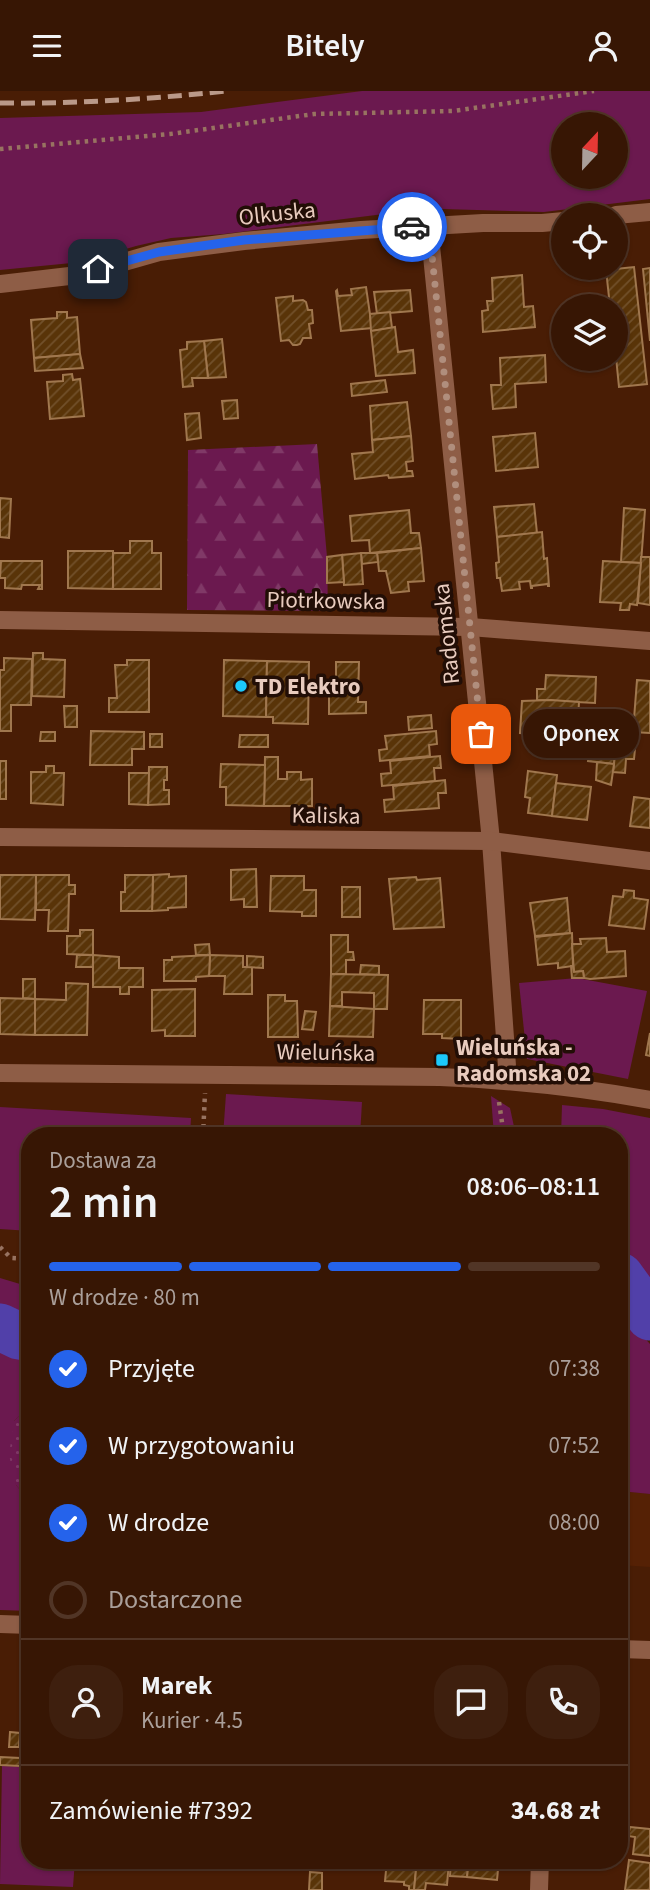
<!DOCTYPE html>
<html lang="pl">
<meta charset="utf-8">
<style>
body{margin:0;font-family:"Source Sans 3",sans-serif;background:#3e1f0e;color:#f1f3f6;height:100vh;display:flex;flex-direction:column;font-size:26px;white-space:nowrap}
*{box-sizing:border-box;margin:0}
p{font-size:23px;color:#aa9f9a}
.icon{flex:none;width:38px;height:38px;fill:none;stroke:currentColor;stroke-width:2;stroke-linecap:round;stroke-linejoin:round}
.map{position:relative;flex:1;overflow:hidden}
.side{position:absolute;left:21px;top:1036px;width:607px;height:742px;display:flex;flex-direction:column;background:#371604;border-radius:28px;box-shadow:0 2px 5px #0004,0 0 0 2px #513526}
.side>*{flex:none}
.needle{width:46px;rotate:22deg}
.tools{position:absolute;left:551px;top:21px;display:grid;gap:14px}
.tools a{display:grid;place-items:center;width:77px;height:77px;border-radius:50%;background:#371604;box-shadow:0 2px 5px #0004,0 0 0 2px #513526;font-size:35px}
.pin{position:absolute;display:grid;place-items:center;width:60px;height:60px;color:#fff;margin:-30px;border-radius:14px;box-shadow:0 4px 10px #0006}
.courier{position:absolute;display:grid;place-items:center;width:70px;height:70px;margin:-35px;border:5px solid #2563eb;border-radius:50%;background:#fff;color:#222;box-shadow:0 2px 9px #0007}
.bubble{position:absolute;height:49px;border-radius:24px;background:#371604;box-shadow:0 2px 5px #0004,0 0 0 2px #513526;font-size:23px;font-weight:600;line-height:49px;text-align:center}
.headline em{font-style:normal;font-weight:600}
.headline div{display:flex;flex-direction:column-reverse}
.headline{display:flex;align-items:center;justify-content:space-between;height:119px;padding:0 28px}
h1{font-size:46px;font-weight:600;line-height:52px}
.bar{display:grid;grid-template-columns:repeat(4,1fr);gap:10px 7px;align-content:center;height:84px;padding:0 28px}
.bar i{height:9px;border-radius:5px;background:#513526}
.bar .active{background:#2563eb}
.bar p{grid-column:span 4}
.line{display:flex;align-items:center;gap:18px;padding:0 28px;border-top:2px solid #513526}
.line div{flex:1}
.round{display:grid;place-items:center;flex:none;width:74px;height:74px;border-radius:28px;background:#3e1f0e}
ol{padding:0 28px;list-style:none}
li{display:flex;align-items:center;gap:21px;height:77px}
li p{margin-inline-start:auto}
li .icon{padding:7px;border-radius:50%;background:#2563eb;color:#fff;stroke-width:4}
li:last-child{color:#aa9f9a}
li i{width:38px;height:38px;border:4px solid #513526;border-radius:50%}
header{display:flex;justify-content:space-between;align-items:center;height:91px;padding:0 28px;background:#371604;font-size:32px;font-weight:600}
.map>svg:first-child{display:block}
</style>
<header><svg class="icon" aria-label="menu" viewBox="0 0 24 24"><path d="M4 6h16M4 12h16M4 18h16"/></svg>Bitely<svg class="icon" aria-label="person" viewBox="0 0 24 24"><circle cx="12" cy="8" r="4"/><path d="M4 21q1-7 8-7t8 7"/></svg></header>
<div class="map">
<svg width="650" height="1799" viewBox="0 0 650 1799">
<defs>
<pattern id="forest-firs" width="22" height="20" patternUnits="userSpaceOnUse" patternTransform="scale(1.75)"><rect width="22" height="20" fill="#6b194f"/><path d="M5 1l3.5 6h-7zM16 11l3.5 6h-7z" fill="#803967"/></pattern>
<pattern id="park-dots" width="8" height="8" patternUnits="userSpaceOnUse" patternTransform="scale(1.75)"><rect width="8" height="8" fill="#6b194f"/><path d="M2 2h.1M6 6h.1" fill="none" stroke="#803967" stroke-width="1.8" stroke-linecap="round"/></pattern>
<pattern id="building-hatch" width="6" height="6" patternUnits="userSpaceOnUse" patternTransform="scale(1.75)"><rect width="6" height="6" fill="#593408"/><path d="M-1 1l2-2M0 6l6-6M5 7l2-2" fill="none" stroke="#71502a"/></pattern>
</defs>
<rect width="100%" height="100%" fill="#491d05"/>
<path fill="#552105" d="M 620,1400 L 650,1403 L 650,1476 L 620,1474 Z"/>
<g fill="#6b194f" fill-rule="evenodd">
<path d="M 362,0 L 650,0 L 650,108 L 544,121 L 443,118 L 384,123 L 224,143 L 171,147 L 136,155 L 82,171 L 0,179 L 0,27 L 201,21 ZM 564,33 L 616,33 L 616,86 L 564,86 Z"/>
<path d="M 577,887 L 647,900 L 628,988 L 527,968 L 519,892 Z"/>
<path d="M 226,1003 L 362,1011 L 360,1045 L 223,1045 Z"/>
<path d="M 491,1005 L 510,1017 L 516,1045 L 494,1045 Z"/>
<path d="M 562,1014 L 603,1018 L 650,1027 L 650,1187 L 620,1166 L 620,1045 L 561,1045 Z"/>
<path d="M 0,1016 L 191,1027 L 190,1045 L 30,1045 L 30,1140 L 0,1138 Z"/>
<path d="M 0,1187 L 30,1196 L 30,1315 L 14,1330 L 16,1394 L 30,1411 L 30,1520 L 0,1519 Z"/>
<path d="M 620,1220 L 650,1253 L 650,1403 L 620,1400 Z"/>
<path d="M 2,1675 L 30,1676 L 30,1769 L 75,1769 L 73,1796 L 0,1793 Z"/>
</g>
<path fill="url(#forest-firs)" d="M 317,353 L 327,466 L 328,520 L 187,519 L 188,359 Z"/>
<path fill="url(#park-dots)" d="M 30,1315 L 30,1411 L 16,1394 L 9,1364 L 14,1330 Z"/>
<g fill="none" stroke-linecap="round" stroke-linejoin="round">
<g stroke="#5140a9" stroke-width="47">
<path d="M 620,1185 L 650,1226"/>
<path d="M 0,1236 L 19,1245 L 30,1247"/>
</g>
</g>
<g fill="url(#building-hatch)" stroke="#a0774e" stroke-width="2">
<path d="M 634,176 L 647,293 L 619,296 L 616,266 L 616,215 L 610,215 L 606,179 Z"/>
<path d="M 650,177 L 650,250 L 643,178 Z"/>
<path d="M 522,184 L 524,216 L 533,215 L 535,236 L 483,241 L 482,220 L 488,219 L 487,210 L 493,210 L 492,187 Z"/>
<path d="M 366,196 L 372,237 L 341,240 L 336,200 L 337,199 L 338,205 L 352,204 L 351,198 Z"/>
<path d="M 410,199 L 412,220 L 377,223 L 374,201 Z"/>
<path d="M 293,205 L 293,210 L 303,209 L 306,211 L 308,219 L 312,219 L 313,232 L 309,233 L 311,247 L 303,247 L 300,253 L 297,254 L 293,254 L 289,249 L 281,250 L 276,207 Z"/>
<path d="M 57,221 L 67,221 L 67,227 L 77,226 L 80,263 L 34,267 L 31,229 L 57,227 Z"/>
<path d="M 390,221 L 392,237 L 371,240 L 370,223 Z"/>
<path d="M 395,236 L 398,261 L 413,259 L 415,282 L 376,285 L 371,240 Z"/>
<path d="M 222,248 L 226,286 L 208,287 L 204,250 Z"/>
<path d="M 204,250 L 208,287 L 192,287 L 193,295 L 183,296 L 180,259 L 187,258 L 187,251 Z"/>
<path d="M 80,263 L 83,277 L 35,280 L 34,267 Z"/>
<path d="M 545,264 L 546,291 L 515,293 L 516,316 L 493,318 L 491,294 L 501,294 L 500,267 Z"/>
<path d="M 72,283 L 73,289 L 80,288 L 84,325 L 50,328 L 47,291 L 63,290 L 63,284 Z"/>
<path d="M 385,289 L 387,301 L 352,305 L 351,293 Z"/>
<path d="M 237,309 L 238,327 L 224,328 L 222,310 Z"/>
<path d="M 407,311 L 411,345 L 372,349 L 370,315 Z"/>
<path d="M 199,322 L 201,347 L 187,349 L 185,323 Z"/>
<path d="M 535,342 L 538,376 L 496,380 L 493,346 Z"/>
<path d="M 411,345 L 413,370 L 406,371 L 407,380 L 412,380 L 413,385 L 389,387 L 388,384 L 355,388 L 352,363 L 373,361 L 372,349 Z"/>
<path d="M 0,407 L 11,408 L 9,447 L 0,446 Z"/>
<path d="M 534,413 L 537,442 L 497,446 L 494,416 Z"/>
<path d="M 624,417 L 645,419 L 641,472 L 621,471 Z"/>
<path d="M 409,419 L 411,442 L 419,442 L 421,457 L 370,462 L 369,449 L 352,450 L 350,425 Z"/>
<path d="M 542,441 L 544,468 L 547,467 L 549,495 L 548,495 L 548,493 L 532,495 L 532,497 L 531,497 L 530,490 L 519,491 L 520,498 L 502,500 L 500,487 L 497,487 L 496,472 L 499,471 L 497,446 Z"/>
<path d="M 130,450 L 152,450 L 152,462 L 161,462 L 161,498 L 113,498 L 113,462 L 130,462 Z"/>
<path d="M 421,457 L 424,490 L 408,491 L 409,500 L 391,502 L 386,480 L 379,480 L 377,462 Z"/>
<path d="M 68,460 L 113,460 L 113,498 L 68,497 Z"/>
<path d="M 361,462 L 377,462 L 378,471 L 362,473 Z"/>
<path d="M 361,462 L 363,493 L 344,494 L 342,464 Z"/>
<path d="M 342,464 L 344,491 L 327,492 L 327,466 Z"/>
<path d="M 641,466 L 650,466 L 650,514 L 638,512 Z"/>
<path d="M 1,470 L 42,470 L 42,498 L 38,498 L 40,494 L 22,494 L 21,498 L 5,497 L 5,487 L 0,487 Z"/>
<path d="M 603,470 L 641,472 L 637,514 L 630,513 L 629,519 L 620,519 L 621,512 L 600,511 Z"/>
<path d="M 33,562 L 43,562 L 43,568 L 65,569 L 64,606 L 32,605 Z"/>
<path d="M 4,567 L 32,568 L 31,614 L 11,614 L 11,640 L 0,640 L 0,579 L 4,579 Z"/>
<path d="M 127,569 L 149,569 L 149,621 L 109,621 L 109,607 L 117,607 L 115,574 L 127,574 Z"/>
<path d="M 224,569 L 267,570 L 266,626 L 223,625 Z"/>
<path d="M 267,570 L 309,571 L 308,633 L 273,632 L 273,626 L 266,626 Z"/>
<path d="M 336,571 L 359,571 L 358,611 L 366,611 L 366,622 L 329,623 L 329,600 L 336,600 Z"/>
<path d="M 546,584 L 596,586 L 595,612 L 537,609 L 537,598 L 545,598 Z"/>
<path d="M 637,589 L 650,590 L 650,642 L 633,641 Z"/>
<path d="M 551,609 L 579,611 L 578,628 L 582,628 L 580,652 L 551,650 L 551,644 L 520,642 L 522,610 Z"/>
<path d="M 64,615 L 77,615 L 77,636 L 65,636 Z"/>
<path d="M 431,624 L 432,637 L 409,639 L 408,626 Z"/>
<path d="M 91,640 L 144,641 L 144,658 L 132,658 L 132,674 L 90,674 Z"/>
<path d="M 436,640 L 437,653 L 429,654 L 430,665 L 380,670 L 379,659 L 387,658 L 385,645 Z"/>
<path d="M 41,641 L 55,641 L 55,650 L 40,650 Z"/>
<rect x="150" y="643" width="12" height="13"/>
<path d="M 240,644 L 268,644 L 268,656 L 239,656 Z"/>
<path d="M 590,654 L 616,657 L 614,673 L 588,670 Z"/>
<path d="M 616,656 L 635,658 L 634,668 L 626,668 L 625,682 L 613,681 Z"/>
<path d="M 440,665 L 441,677 L 434,677 L 435,690 L 382,695 L 381,683 L 391,682 L 390,670 Z"/>
<path d="M 265,666 L 278,666 L 278,688 L 287,688 L 287,681 L 301,681 L 301,689 L 312,688 L 312,715 L 264,715 Z"/>
<rect x="0" y="670" width="6" height="38"/>
<path d="M 597,671 L 614,673 L 611,694 L 596,689 Z"/>
<path d="M 221,673 L 265,674 L 264,715 L 226,714 L 226,696 L 220,696 Z"/>
<path d="M 46,675 L 54,675 L 54,682 L 64,682 L 63,714 L 31,712 L 31,681 L 46,681 Z"/>
<path d="M 149,676 L 167,676 L 167,689 L 164,689 L 164,699 L 169,699 L 169,713 L 148,714 Z"/>
<path d="M 528,680 L 557,684 L 552,725 L 528,722 L 530,707 L 525,706 Z"/>
<path d="M 129,682 L 149,682 L 148,714 L 129,713 Z"/>
<path d="M 445,689 L 446,702 L 438,702 L 439,717 L 385,721 L 384,709 L 394,708 L 393,695 Z"/>
<path d="M 556,692 L 591,696 L 587,729 L 552,725 Z"/>
<path d="M 634,706 L 650,708 L 650,737 L 630,735 Z"/>
<path d="M 256,778 L 257,816 L 244,816 L 244,808 L 231,809 L 231,779 Z"/>
<path d="M 169,783 L 169,786 L 186,785 L 186,816 L 168,817 L 168,819 L 152,820 L 153,784 Z"/>
<path d="M 0,784 L 36,784 L 35,829 L 0,828 Z"/>
<path d="M 36,784 L 69,784 L 69,794 L 75,794 L 75,803 L 69,803 L 68,840 L 48,840 L 49,819 L 36,819 Z"/>
<path d="M 125,784 L 153,784 L 152,820 L 121,820 L 121,801 L 125,801 Z"/>
<path d="M 271,785 L 304,785 L 304,799 L 316,799 L 316,825 L 302,825 L 302,821 L 270,820 Z"/>
<path d="M 416,786 L 417,789 L 440,787 L 444,836 L 394,838 L 389,788 Z"/>
<rect x="342" y="796" width="18" height="30"/>
<path d="M 624,799 L 634,800 L 634,807 L 648,809 L 644,838 L 609,834 L 613,805 L 623,806 Z"/>
<path d="M 567,807 L 570,842 L 535,845 L 530,812 Z"/>
<path d="M 80,839 L 93,839 L 93,864 L 67,863 L 67,845 L 80,845 Z"/>
<path d="M 572,842 L 573,875 L 558,877 L 558,872 L 538,874 L 535,846 Z"/>
<path d="M 331,844 L 348,844 L 348,861 L 353,861 L 354,869 L 346,869 L 346,883 L 331,883 Z"/>
<path d="M 606,847 L 607,861 L 625,860 L 626,885 L 590,888 L 584,887 L 583,880 L 574,881 L 572,853 L 581,853 L 580,848 Z"/>
<path d="M 209,853 L 210,864 L 196,864 L 195,854 Z"/>
<path d="M 77,864 L 93,864 L 93,876 L 76,876 Z"/>
<path d="M 93,864 L 119,866 L 119,877 L 143,877 L 143,896 L 129,896 L 129,903 L 120,903 L 120,896 L 93,896 Z"/>
<path d="M 210,864 L 243,865 L 243,876 L 252,876 L 252,903 L 224,903 L 225,885 L 209,885 Z"/>
<path d="M 210,864 L 209,885 L 196,886 L 196,890 L 164,890 L 164,869 L 172,869 L 172,866 Z"/>
<path d="M 247,865 L 263,866 L 263,877 L 247,876 Z"/>
<path d="M 361,874 L 379,875 L 379,884 L 360,883 Z"/>
<path d="M 571,875 L 573,875 L 574,881 L 583,880 L 584,887 L 572,887 Z"/>
<path d="M 331,883 L 388,884 L 387,918 L 374,918 L 374,902 L 342,901 L 342,915 L 330,915 Z"/>
<path d="M 23,888 L 35,888 L 35,908 L 23,907 Z"/>
<path d="M 66,892 L 88,893 L 87,944 L 35,944 L 35,908 L 66,909 Z"/>
<path d="M 195,898 L 195,945 L 165,945 L 165,939 L 152,940 L 152,899 Z"/>
<path d="M 268,904 L 285,904 L 285,910 L 297,910 L 298,946 L 268,946 Z"/>
<path d="M 0,907 L 35,908 L 35,944 L 0,943 Z"/>
<path d="M 424,909 L 461,909 L 461,948 L 442,947 L 442,943 L 423,943 Z"/>
<path d="M 330,915 L 374,918 L 373,946 L 329,945 Z"/>
<path d="M 305,920 L 316,921 L 313,939 L 302,938 Z"/>
<path d="M 650,942 L 650,965 L 646,964 Z"/>
<path d="M 416,1036 L 433,1036 L 433,1045 L 415,1045 Z"/>
<rect x="620" y="1488" width="8" height="30"/>
<path d="M 26,1564 L 30,1564 L 30,1587 L 25,1587 Z"/>
<rect x="620" y="1602" width="8" height="29"/>
<path d="M 10,1641 L 20,1642 L 19,1656 L 9,1656 Z"/>
<path d="M 20,1663 L 30,1664 L 30,1675 L 20,1675 Z"/>
<path d="M 0,1666 L 20,1667 L 20,1675 L 0,1674 Z"/>
<path d="M 630,1736 L 650,1738 L 650,1765 L 633,1763 L 635,1746 L 628,1745 Z"/>
<path d="M 134,1769 L 148,1769 L 148,1778 L 134,1777 Z"/>
<path d="M 330,1769 L 366,1769 L 365,1776 L 330,1774 Z"/>
<path d="M 387,1769 L 417,1769 L 414,1799 L 409,1799 L 409,1795 L 404,1794 L 404,1791 L 385,1790 Z"/>
<path d="M 417,1769 L 449,1770 L 447,1794 L 426,1792 L 425,1799 L 414,1799 Z"/>
<path d="M 451,1769 L 469,1769 L 467,1786 L 450,1785 Z"/>
<path d="M 469,1769 L 499,1769 L 497,1789 L 467,1786 Z"/>
<path d="M 629,1769 L 650,1772 L 650,1799 L 625,1799 Z"/>
<path d="M 310,1781 L 322,1782 L 322,1799 L 309,1799 Z"/>
</g>
<g fill="none" stroke-linecap="round" stroke-linejoin="round">
<g stroke="#987361" stroke-width="4.5" stroke-dasharray="3.5 5" stroke-linecap="butt">
<path d="M 0,58 L 170,43 L 314,23 L 453,20 L 594,0"/>
<path d="M 499,1011 L 504,1045"/>
<path d="M 203,1045 L 205,1002"/>
<path d="M 0,1156 L 11,1167 L 30,1168"/>
<path d="M 30,1335 C 20,1354 20,1370 30,1389"/>
</g>
<g stroke="#8e5d46" stroke-width="18">
<path d="M 616,124 L 650,121"/>
<path d="M 429,135 L 491,750 L 508,989"/>
<path d="M 0,193 L 78,184 L 159,161 L 244,150 L 361,139 L 483,132 L 542,132 L 564,130"/>
<path d="M 0,529 L 470,536 L 650,550"/>
<path d="M 0,746 L 491,750 L 650,770"/>
<path d="M 0,982 L 440,986 C 511,989 580,996 650,1009"/>
<path d="M 0,1533 L 30,1534"/>
<path d="M 620,1558 L 650,1559"/>
<path d="M 539,1799 L 540,1769"/>
</g>
<path stroke="#ba9989" stroke-width="5" stroke-dasharray="14 7" stroke-linecap="butt" d="M 0,12 C 76,13 152,8 227,0"/>
</g>
<g fill="none" stroke-linecap="round" stroke-linejoin="round">
<path stroke="#b08e7d" stroke-width="7" stroke-dasharray="0 12.6" d="M 412,136 L 429,135 L 481,643"/>
<path stroke="#2563eb" stroke-width="9" d="M 98,178 L 159,161 L 244,149 L 412,136"/>
</g>
<g fill="#1cc9fc" stroke="#220e06" stroke-width="2.5">
<circle cx="241" cy="595" r="7"/>
<rect x="435" y="962" width="14" height="14" rx="3.5"/>
</g>
<g text-anchor="middle" stroke-width="7" stroke-linejoin="round" paint-order="stroke">
<g font-size="23" fill="#e8cbbe" stroke="#220e06">
<text transform="translate(277 122) rotate(-6)" y="8">Olkuska</text>
<text transform="translate(326 509) rotate(1)" y="8">Piotrkowska</text>
<text transform="translate(446 543) rotate(-96)" y="8">Radomska</text>
<text transform="translate(326 724) rotate(1)" y="8">Kaliska</text>
<text transform="translate(326 961) rotate(1)" y="8">Wieluńska</text>
</g>
<g font-size="23" font-weight="bold" fill="#e8cbbe" stroke="#220e06" text-anchor="start">
<text x="255" y="603">TD Elektro</text>
<text x="456" y="964">Wieluńska -<tspan x="456" dy="26">Radomska 02</tspan></text>
</g>
</g>
</svg>
<div class="tools">
<a><svg class="needle" viewBox="-14 -14 28 28"><path d="M0-13l5 13h-10z" fill="#e53935"/><path d="M0 13l5-13h-10z" fill="#aa9f9a"/></svg></a>
<a><svg class="icon" aria-label="locate" viewBox="0 0 24 24"><circle cx="12" cy="12" r="6"/><path d="M12 2v4M12 18v4M2 12h4M18 12h4"/></svg></a>
<a><svg class="icon" aria-label="layers" viewBox="0 0 24 24"><path d="M12 4l9 5-9 5-9-5zM3 14l9 5 9-5"/></svg></a>
</div>
<div class="pin" style="left:481px;top:643px;background:#ea580c"><svg class="icon" aria-label="bag" viewBox="0 0 24 24"><path d="M5 8h14l-1 12H6zM9 8a3 3 0 0 1 6 0"/></svg></div>
<div class="pin" style="left:98px;top:178px;background:#1f2937"><svg class="icon" aria-label="home" viewBox="0 0 24 24"><path d="M3 11l9-7 9 7M6 9v11h12V9"/></svg></div>
<div class="courier" style="left:412px;top:136px"><svg class="icon" aria-label="car" viewBox="0 0 24 24"><path d="M5 17H2v-5l4-1 3-4h7l3 4 3 1v5h-3M9 17h6M6 11h13"/><circle cx="7" cy="17" r="2"/><circle cx="17" cy="17" r="2"/></svg></div>
<div class="bubble" style="left:523px;top:618px;width:116px">Oponex</div>
<section class="side">
<div class="headline"><div><h1>2 min</h1><p>Dostawa za</p></div><em>08:06–08:11</em></div>
<div class="bar"><i class="active"></i><i class="active"></i><i class="active"></i><i></i><p>W drodze · 80 m</p></div>
<ol>
<li><svg class="icon" aria-label="check" viewBox="0 0 24 24"><path d="M5 12l5 5 9-10"/></svg>Przyjęte<p>07:38</p></li>
<li><svg class="icon" aria-label="check" viewBox="0 0 24 24"><path d="M5 12l5 5 9-10"/></svg>W przygotowaniu<p>07:52</p></li>
<li><svg class="icon" aria-label="check" viewBox="0 0 24 24"><path d="M5 12l5 5 9-10"/></svg>W drodze<p>08:00</p></li>
<li><i></i>Dostarczone</li>
</ol>
<div class="line" style="height:126px"><a class="round"><svg class="icon" aria-label="person" viewBox="0 0 24 24"><circle cx="12" cy="8" r="4"/><path d="M4 21q1-7 8-7t8 7"/></svg></a><div><b>Marek</b><p>Kurier · 4.5</p></div><a class="round"><svg class="icon" aria-label="chat" viewBox="0 0 24 24"><path d="M4 5h16v11H9l-5 4z"/></svg></a><a class="round"><svg class="icon" aria-label="phone" viewBox="0 0 24 24"><path d="M5 4h4l2 5-3 2q2 4 5 5l2-3 5 2v4C11 20 4 13 5 4z"/></svg></a></div>
<div class="line" style="height:91px"><div>Zamówienie #7392</div><b>34.68 zł</b></div>
</section>
</div>
